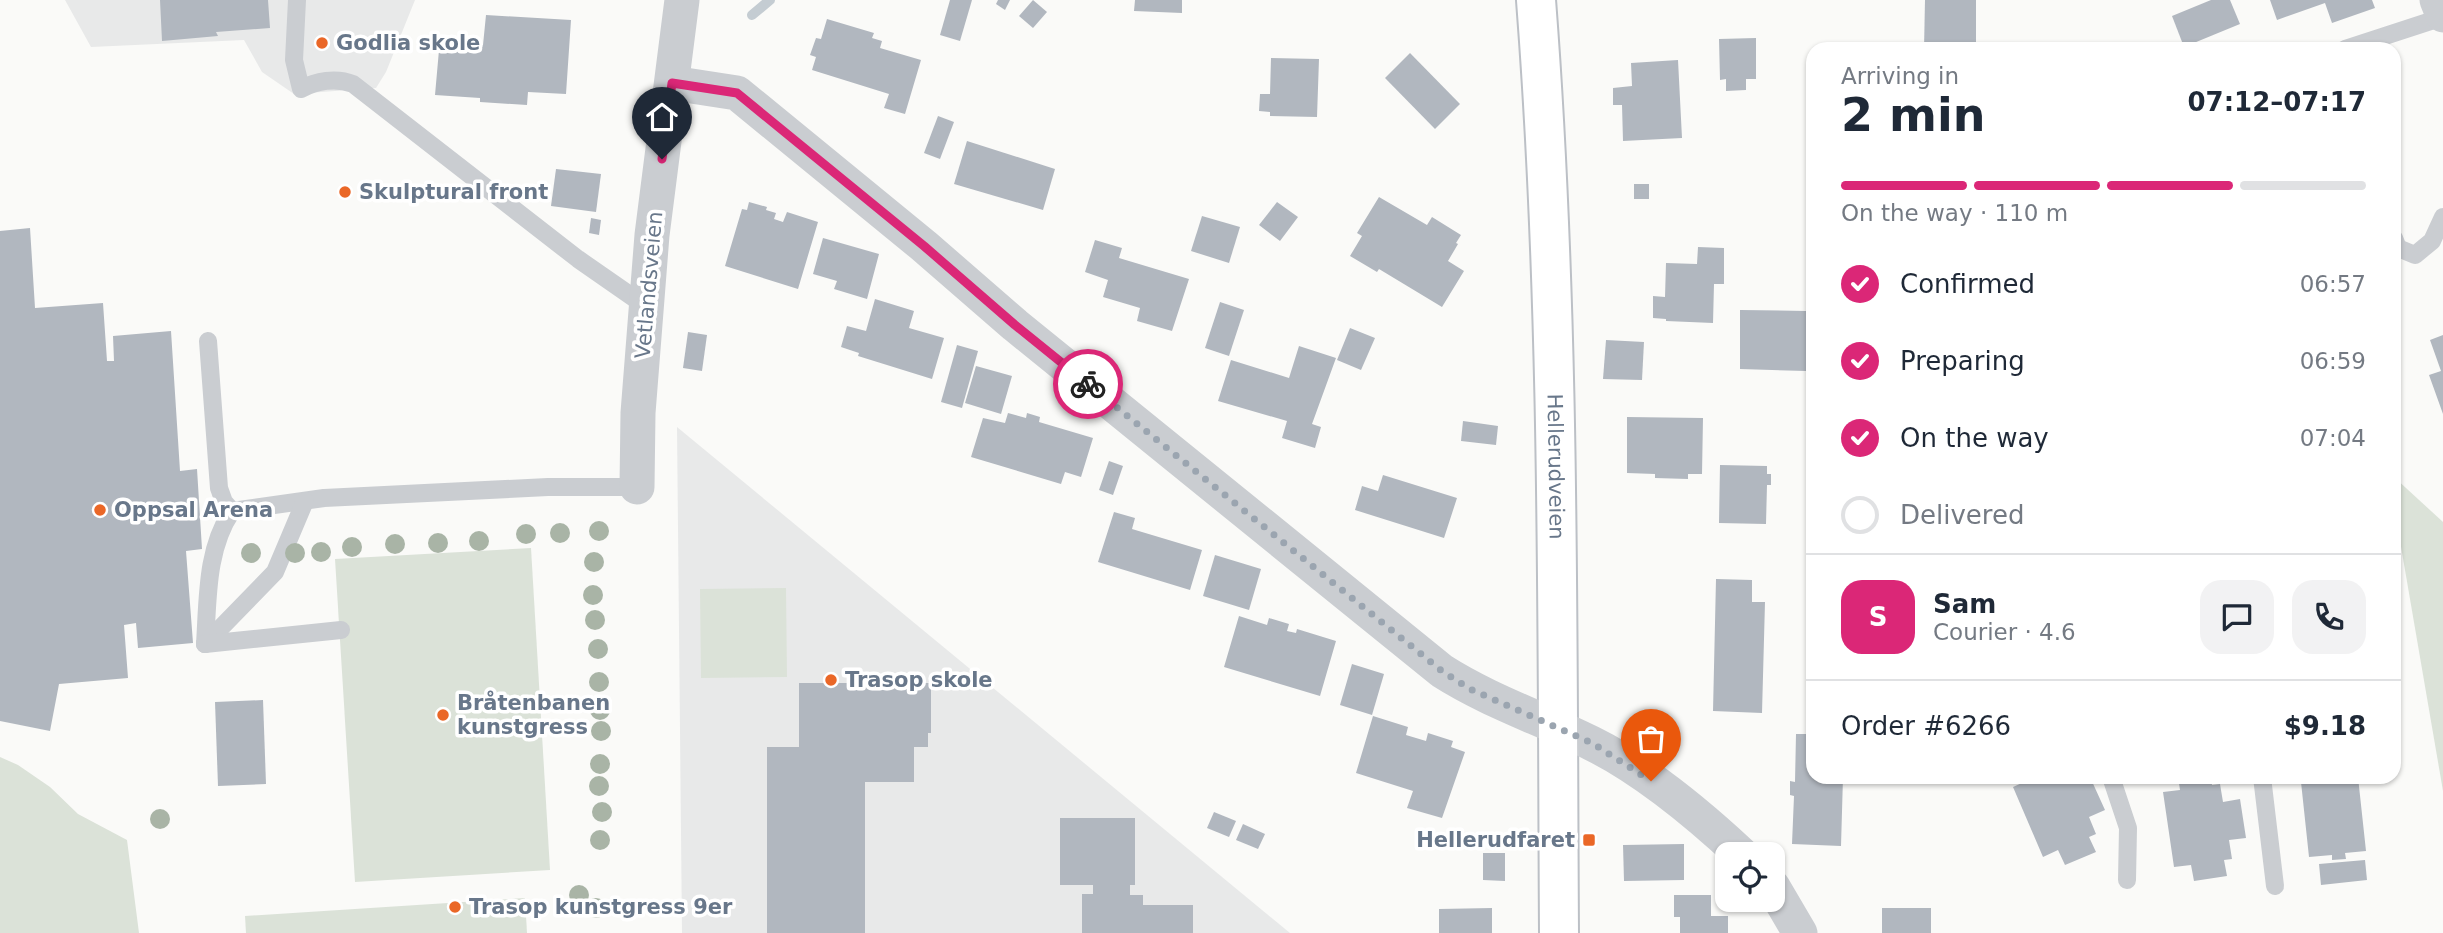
<!DOCTYPE html>
<meta charset="utf-8">
<style>
body{margin:0;font-family:"DejaVu Sans",sans-serif;background:#f2f2f3;color:#1f2937;height:100vh;display:flex;flex-direction:column;font-size:26px;white-space:nowrap}
*{box-sizing:border-box;margin:0}
p{font-size:23px;color:#747a83}
.icon{flex:none;width:38px;height:38px;fill:none;stroke:currentColor;stroke-width:2;stroke-linecap:round;stroke-linejoin:round}
.map{position:relative;flex:1;overflow:hidden}
.side{position:absolute;left:1806px;top:42px;width:595px;height:742px;display:flex;flex-direction:column;background:#fff;border-radius:21px;box-shadow:0 2px 5px #0004}
.side>*{flex:none}
.tools{position:absolute;left:1715px;top:842px;display:grid;gap:14px}
.tools a{display:grid;place-items:center;width:70px;height:70px;border-radius:14px;background:#fff;box-shadow:0 2px 5px #0004;font-size:35px}
.pin{position:absolute;display:grid;place-items:center;width:60px;height:60px;color:#fff;margin:-72px -30px;border-radius:50% 50% 50% 0;rotate:-45deg;box-shadow:0 0 7px #0007}
.pin .icon{rotate:45deg}
.courier{position:absolute;display:grid;place-items:center;width:70px;height:70px;margin:-35px;border:5px solid #db2777;border-radius:50%;background:#fff;color:#222;box-shadow:0 2px 9px #0007}
.head em{font-style:normal;font-weight:700}
.head div{display:flex;flex-direction:column-reverse}
.head{display:flex;align-items:center;justify-content:space-between;height:119px;padding:0 35px}
h1{font-size:46px;font-weight:700;line-height:52px}
.bar{display:grid;grid-template-columns:repeat(4,1fr);gap:10px 7px;align-content:center;height:84px;padding:0 35px}
.bar i{height:9px;border-radius:5px;background:#e0e1e3}
.bar .on{background:#db2777}
.bar p{grid-column:span 4}
.line{display:flex;align-items:center;gap:18px;padding:0 35px;border-top:2px solid #e0e1e3}
.line div{flex:1}
.round{display:grid;place-items:center;flex:none;width:74px;height:74px;border-radius:21px;background:#f2f2f3}
ol{padding:0 35px;list-style:none}
li{display:flex;align-items:center;gap:21px;height:77px}
li p{margin-inline-start:auto}
li .icon{padding:7px;border-radius:50%;background:#db2777;color:#fff;stroke-width:4}
li:last-child{color:#747a83}
li i{width:38px;height:38px;border:4px solid #e0e1e3;border-radius:50%}
.map>svg:first-child{display:block}
</style>
<div class="map">
<svg width="2443" height="933" viewBox="0 0 2443 933">
<rect width="100%" height="100%" fill="#fafaf8"/>
<g fill="#e8e9e9">
<path d="M 65,0 L 415,0 L 386,72 L 376,88 L 294,94 L 262,72 L 244,40 L 91,47 Z"/>
<path d="M 677,427 L 1290,933 L 682,933 Z"/>
</g>
<g fill="#dbe2d8">
<path d="M 2394,477 L 2443,522 L 2443,791 L 2394,506 Z"/>
<path d="M 531,548 L 550,870 L 355,882 L 335,559 Z"/>
<path d="M 786,588 L 787,677 L 701,678 L 700,589 Z"/>
<path d="M 0,757 L 18,765 L 50,787 L 78,814 L 127,840 L 139,933 L 0,933 Z"/>
<path d="M 525,898 L 527,933 L 246,933 L 245,916 Z"/>
</g>
<g fill="none" stroke-linecap="round" stroke-linejoin="round">
<path stroke="#c4ccd2" stroke-width="10" d="M 752,15 L 770,0"/>
</g>
<g fill="#b1b7bf">
<path d="M 160,0 L 268,0 L 270,28 L 216,32 L 218,36 L 162,41 Z"/>
<path d="M 950,0 L 972,0 L 960,41 L 940,35 Z"/>
<path d="M 998,0 L 1010,0 L 1005,10 L 996,4 Z"/>
<path d="M 1033,0 L 1047,12 L 1033,28 L 1019,16 Z"/>
<path d="M 1135,0 L 1182,0 L 1182,13 L 1134,11 Z"/>
<path d="M 1925,0 L 1976,0 L 1976,49 L 1924,49 Z"/>
<path d="M 2211,0 L 2230,0 L 2240,24 L 2184,47 L 2172,16 Z"/>
<path d="M 2270,0 L 2372,0 L 2375,8 L 2332,23 L 2325,3 L 2277,20 Z"/>
<path d="M 486,15 L 571,20 L 566,94 L 528,92 L 527,105 L 480,102 L 480,98 L 435,95 L 439,50 L 475,52 L 476,45 L 483,45 Z"/>
<path d="M 827,19 L 874,33 L 872,38 L 882,41 L 880,48 L 921,60 L 905,114 L 884,108 L 889,94 L 812,70 L 816,57 L 810,55 L 816,38 L 821,39 Z"/>
<path d="M 1756,38 L 1756,79 L 1746,79 L 1746,90 L 1726,91 L 1726,79 L 1720,80 L 1719,39 Z"/>
<path d="M 1410,53 L 1460,104 L 1435,129 L 1385,78 Z"/>
<path d="M 1271,58 L 1319,59 L 1317,117 L 1270,116 L 1270,112 L 1259,111 L 1260,94 L 1270,94 Z"/>
<path d="M 1678,60 L 1682,138 L 1623,141 L 1622,105 L 1613,105 L 1613,88 L 1632,86 L 1631,63 Z"/>
<path d="M 938,116 L 954,122 L 940,159 L 924,153 Z"/>
<path d="M 967,141 L 1055,169 L 1043,210 L 954,184 Z"/>
<path d="M 556,169 L 601,174 L 596,212 L 551,206 Z"/>
<rect x="1634" y="184" width="15" height="15"/>
<path d="M 1379,197 L 1427,225 L 1432,217 L 1461,235 L 1456,243 L 1458,244 L 1448,261 L 1464,271 L 1442,307 L 1379,269 L 1377,272 L 1350,256 L 1362,236 L 1357,233 Z"/>
<path d="M 749,202 L 767,207 L 766,210 L 776,213 L 774,219 L 783,222 L 787,212 L 818,222 L 798,289 L 725,266 L 742,209 L 747,210 Z"/>
<path d="M 1277,202 L 1298,217 L 1280,241 L 1259,225 Z"/>
<path d="M 1202,216 L 1240,227 L 1229,263 L 1191,251 Z"/>
<path d="M 591,218 L 601,220 L 599,235 L 589,233 Z"/>
<path d="M 30,228 L 35,308 L 103,303 L 107,361 L 114,361 L 113,336 L 171,331 L 180,471 L 197,469 L 202,549 L 186,551 L 193,643 L 138,648 L 136,623 L 124,625 L 128,678 L 59,684 L 50,731 L 0,721 L 0,231 Z"/>
<path d="M 823,238 L 879,254 L 867,299 L 834,289 L 837,281 L 813,274 Z"/>
<path d="M 1095,240 L 1122,248 L 1119,258 L 1189,279 L 1172,331 L 1137,321 L 1140,308 L 1103,297 L 1108,280 L 1085,272 Z"/>
<path d="M 1698,247 L 1724,248 L 1724,284 L 1714,284 L 1713,323 L 1666,321 L 1666,319 L 1653,318 L 1653,296 L 1665,297 L 1666,263 L 1697,264 Z"/>
<path d="M 875,299 L 914,311 L 909,328 L 944,338 L 932,379 L 858,356 L 859,353 L 841,347 L 847,326 L 866,331 Z"/>
<path d="M 1220,302 L 1244,310 L 1229,356 L 1205,348 Z"/>
<path d="M 1740,310 L 1806,311 L 1806,371 L 1740,369 Z"/>
<path d="M 1350,328 L 1375,338 L 1361,370 L 1337,360 Z"/>
<path d="M 688,332 L 707,335 L 702,371 L 683,368 Z"/>
<path d="M 2443,335 L 2443,414 L 2429,375 L 2441,371 L 2430,340 Z"/>
<path d="M 1606,340 L 1644,342 L 1642,380 L 1603,379 Z"/>
<path d="M 957,345 L 978,351 L 962,408 L 941,402 Z"/>
<path d="M 1299,346 L 1336,358 L 1312,424 L 1321,427 L 1315,448 L 1282,438 L 1287,421 L 1218,401 L 1231,360 L 1289,378 Z"/>
<path d="M 976,366 L 1012,376 L 1001,414 L 965,403 Z"/>
<path d="M 1008,413 L 1026,418 L 1027,413 L 1040,417 L 1039,422 L 1093,438 L 1081,477 L 1065,472 L 1061,484 L 971,457 L 983,418 L 1005,423 Z"/>
<path d="M 1627,417 L 1703,418 L 1702,474 L 1688,474 L 1688,479 L 1655,478 L 1655,474 L 1627,473 Z"/>
<path d="M 1463,421 L 1498,426 L 1496,445 L 1461,441 Z"/>
<path d="M 1109,461 L 1123,466 L 1113,495 L 1099,490 Z"/>
<path d="M 1720,465 L 1767,466 L 1767,474 L 1771,474 L 1771,485 L 1767,485 L 1766,524 L 1719,523 Z"/>
<path d="M 1383,475 L 1457,498 L 1444,538 L 1355,510 L 1362,486 L 1378,491 Z"/>
<path d="M 1114,512 L 1135,518 L 1132,529 L 1202,550 L 1190,590 L 1098,562 Z"/>
<path d="M 1215,555 L 1261,569 L 1249,610 L 1203,596 Z"/>
<path d="M 1716,579 L 1752,580 L 1752,602 L 1765,602 L 1762,713 L 1713,711 Z"/>
<path d="M 1239,616 L 1267,625 L 1269,618 L 1289,624 L 1287,631 L 1296,633 L 1297,629 L 1336,641 L 1320,696 L 1224,667 Z"/>
<path d="M 1352,664 L 1384,674 L 1372,715 L 1340,705 Z"/>
<path d="M 799,683 L 931,683 L 931,733 L 928,733 L 928,747 L 914,747 L 914,782 L 865,782 L 865,933 L 767,933 L 767,747 L 799,747 Z"/>
<path d="M 263,700 L 266,784 L 218,786 L 215,702 Z"/>
<path d="M 1373,716 L 1408,727 L 1406,735 L 1426,741 L 1428,733 L 1453,741 L 1451,747 L 1465,752 L 1442,818 L 1407,808 L 1413,791 L 1356,773 Z"/>
<path d="M 1796,734 L 1813,734 L 1813,777 L 1843,777 L 1841,846 L 1792,844 L 1794,796 L 1790,795 L 1790,781 L 1795,782 Z"/>
<path d="M 2035,777 L 2072,777 L 2073,781 L 2083,777 L 2090,777 L 2105,810 L 2089,817 L 2096,834 L 2089,837 L 2096,852 L 2065,865 L 2058,850 L 2043,857 L 2013,787 Z"/>
<path d="M 2178,777 L 2211,777 L 2212,785 L 2220,784 L 2223,802 L 2240,799 L 2246,838 L 2229,840 L 2232,859 L 2224,860 L 2227,876 L 2194,881 L 2191,865 L 2174,867 L 2163,792 L 2180,790 Z"/>
<path d="M 2324,777 L 2358,777 L 2366,851 L 2345,853 L 2346,859 L 2332,860 L 2332,855 L 2309,857 L 2301,782 L 2325,779 Z"/>
<path d="M 1214,812 L 1236,821 L 1229,837 L 1207,828 Z"/>
<path d="M 1060,818 L 1135,818 L 1135,885 L 1130,885 L 1130,895 L 1143,895 L 1143,905 L 1193,905 L 1193,933 L 1082,933 L 1082,894 L 1093,894 L 1093,885 L 1060,885 Z"/>
<path d="M 1243,824 L 1265,834 L 1258,849 L 1236,840 Z"/>
<path d="M 1684,844 L 1684,880 L 1624,881 L 1623,845 Z"/>
<path d="M 1483,853 L 1505,853 L 1505,881 L 1483,880 Z"/>
<path d="M 2365,860 L 2367,880 L 2321,885 L 2319,864 Z"/>
<path d="M 1674,895 L 1711,895 L 1711,916 L 1728,916 L 1728,933 L 1680,933 L 1680,917 L 1674,917 Z"/>
<path d="M 1492,908 L 1492,933 L 1439,933 L 1439,909 Z"/>
<rect x="1882" y="908" width="49" height="25"/>
</g>
<g fill="none" stroke-linecap="round" stroke-linejoin="round">
<g stroke="#bcc0c6" stroke-width="42">
<g id="secondary">
<path id="s1" d="M 1536,0 C 1560,310 1557,622 1559,933"/>
</g>
</g>
<g stroke="#cacdd1" stroke-width="18">
<path d="M 297,0 L 294,60 L 301,89 C 316,81 336,77 353,84 L 578,259 L 647,307"/>
<path d="M 2345,49 L 2443,17"/>
<path d="M 2394,238 L 2398,248 L 2415,255 L 2432,241 L 2443,217"/>
<path d="M 208,341 L 219,488 L 224,502 L 232,511"/>
<path d="M 205,644 C 208,599 206,549 232,511 L 324,498 L 548,487 L 637,487"/>
<path d="M 205,644 L 275,572 L 305,501"/>
<path d="M 205,644 L 341,630"/>
<path d="M 2111,777 L 2128,828 L 2127,880"/>
<path d="M 2262,777 L 2275,886"/>
</g>
<g stroke="#cacdd1" stroke-width="35">
<path d="M 2437,0 L 2443,15"/>
<path d="M 672,83 L 737,93 L 924,246 L 1015,325 L 1442,671 C 1489,701 1541,718 1591,743 C 1644,769 1698,814 1741,854"/>
<path d="M 637,487 L 638,413 L 652,235 L 682,0"/>
<path d="M 1773,887 L 1800,933"/>
</g>
<use href="#secondary" stroke="#fff" stroke-width="38"/>
</g>
<g fill="#a9b4a6">
<circle cx="599" cy="531" r="10"/>
<circle cx="560" cy="533" r="10"/>
<circle cx="526" cy="534" r="10"/>
<circle cx="479" cy="541" r="10"/>
<circle cx="438" cy="543" r="10"/>
<circle cx="395" cy="544" r="10"/>
<circle cx="352" cy="547" r="10"/>
<circle cx="321" cy="552" r="10"/>
<circle cx="251" cy="553" r="10"/>
<circle cx="295" cy="553" r="10"/>
<circle cx="594" cy="562" r="10"/>
<circle cx="593" cy="595" r="10"/>
<circle cx="595" cy="620" r="10"/>
<circle cx="598" cy="649" r="10"/>
<circle cx="599" cy="682" r="10"/>
<circle cx="600" cy="710" r="10"/>
<circle cx="601" cy="731" r="10"/>
<circle cx="600" cy="764" r="10"/>
<circle cx="599" cy="786" r="10"/>
<circle cx="602" cy="812" r="10"/>
<circle cx="160" cy="819" r="10"/>
<circle cx="600" cy="840" r="10"/>
<circle cx="579" cy="895" r="10"/>
<circle cx="596" cy="908" r="10"/>
</g>
<g fill="none" stroke-linecap="round" stroke-linejoin="round">
<path stroke="#9ba5b0" stroke-width="7" stroke-dasharray="0 12.6" d="M 1088,384 L 1442,671 L 1470,689 L 1592,743 L 1651,781"/>
<path stroke="#db2777" stroke-width="9" d="M 662,159 L 672,83 L 737,93 L 924,246 L 1015,325 L 1088,384"/>
</g>
<g fill="#ea6727" stroke="#fff" stroke-width="2.5">
<circle cx="322" cy="43" r="7"/>
<circle cx="345" cy="192" r="7"/>
<circle cx="100" cy="510" r="7"/>
<circle cx="831" cy="680" r="7"/>
<circle cx="443" cy="715" r="7"/>
<rect x="1582" y="833" width="14" height="14" rx="3.5"/>
<circle cx="455" cy="907" r="7"/>
</g>
<g text-anchor="middle" stroke-width="7" stroke-linejoin="round" paint-order="stroke">
<g font-size="21" font-weight="bold" fill="#68778a" stroke="#fff" text-anchor="start">
<text x="336" y="50">Godlia skole</text>
<text x="359" y="199">Skulptural front</text>
<text x="114" y="517">Oppsal Arena</text>
<text x="845" y="687">Trasop skole</text>
<text x="457" y="710">Bråtenbanen<tspan x="457" dy="24">kunstgress</tspan></text>
<text x="1575" y="847" text-anchor="end">Hellerudfaret</text>
<text x="469" y="914">Trasop kunstgress 9er</text>
</g>
<g font-size="21" fill="#68778a" stroke="#fff">
<text transform="translate(649 285) rotate(-85)" y="7">Vetlandsveien</text>
<text dy="7" stroke="none"><textPath href="#s1" startOffset="467">Hellerudveien</textPath></text>
</g>
</g>
</svg>
<div class="tools">
<a><svg class="icon" aria-label="locate" viewBox="0 0 24 24"><circle cx="12" cy="12" r="6"/><path d="M12 2v4M12 18v4M2 12h4M18 12h4"/></svg></a>
</div>
<div class="pin" style="left:1651px;top:781px;background:#ea580c"><svg class="icon" aria-label="bag" viewBox="0 0 24 24"><path d="M5 8h14l-1 12H6zM9 8a3 3 0 0 1 6 0"/></svg></div>
<div class="pin" style="left:662px;top:159px;background:#1f2937"><svg class="icon" aria-label="home" viewBox="0 0 24 24"><path d="M3 11l9-7 9 7M6 9v11h12V9"/></svg></div>
<div class="courier" style="left:1088px;top:384px"><svg class="icon" aria-label="bike" viewBox="0 0 24 24"><circle cx="6" cy="16" r="4"/><circle cx="18" cy="16" r="4"/><path d="M6 16l4-8h5l3 8M10 8l3 8H6M13 5h3"/></svg></div>
<section class="side">
<div class="head"><div><h1>2 min</h1><p>Arriving in</p></div><em>07:12–07:17</em></div>
<div class="bar"><i class="on"></i><i class="on"></i><i class="on"></i><i></i><p>On the way · 110 m</p></div>
<ol>
<li><svg class="icon" aria-label="check" viewBox="0 0 24 24"><path d="M5 12l5 5 9-10"/></svg>Confirmed<p>06:57</p></li>
<li><svg class="icon" aria-label="check" viewBox="0 0 24 24"><path d="M5 12l5 5 9-10"/></svg>Preparing<p>06:59</p></li>
<li><svg class="icon" aria-label="check" viewBox="0 0 24 24"><path d="M5 12l5 5 9-10"/></svg>On the way<p>07:04</p></li>
<li><i></i>Delivered</li>
</ol>
<div class="line" style="height:126px"><b class="round" style="background:#db2777;color:#fff">S</b><div><b>Sam</b><p>Courier · 4.6</p></div><a class="round"><svg class="icon" aria-label="chat" viewBox="0 0 24 24"><path d="M4 5h16v11H9l-5 4z"/></svg></a><a class="round"><svg class="icon" aria-label="phone" viewBox="0 0 24 24"><path d="M5 4h4l2 5-3 2q2 4 5 5l2-3 5 2v4C11 20 4 13 5 4z"/></svg></a></div>
<div class="line" style="height:91px"><div>Order #6266</div><b>$9.18</b></div>
</section>
</div>
